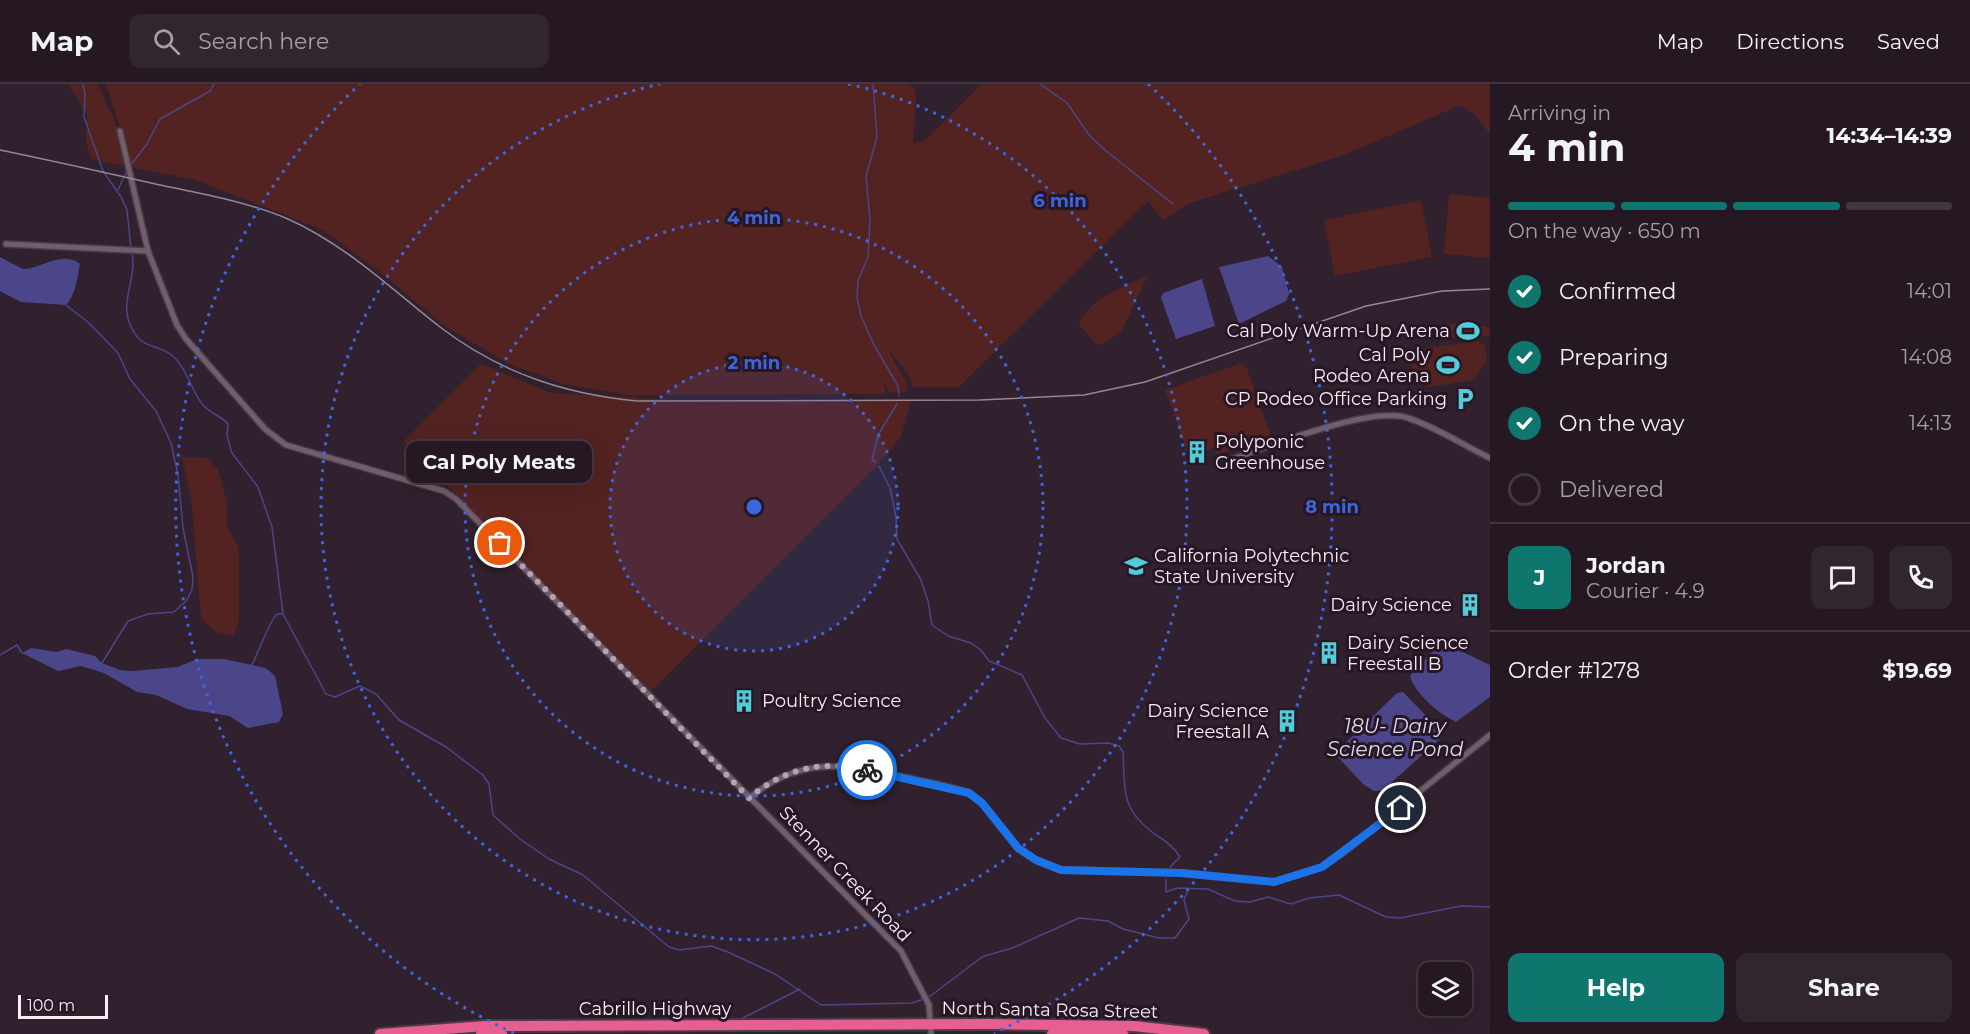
<!DOCTYPE html>
<meta charset="utf-8">
<style>
body{margin:0;font-family:Montserrat,sans-serif;background:#31252f;color:#f1f3f6;height:100vh;display:flex;flex-direction:column;font-size:22px;white-space:nowrap}
*{box-sizing:border-box;margin:0}
p{font-size:20px;color:#a3a0a5}
.icon{flex:none;width:33px;height:33px;fill:none;stroke:currentColor;stroke-width:2;stroke-linecap:round;stroke-linejoin:round}
.map{position:relative;flex:1;overflow:hidden}
.drawer{display:flex;flex-direction:column;background:#251822;width:480px}
.drawer>*{flex:none}
.fabs{position:absolute;left:1418px;top:878px;display:grid;gap:12px}
.fabs a{display:grid;place-items:center;width:54px;height:54px;border-radius:12px;background:#251822;box-shadow:0 6px 24px #0002,0 0 0 2px #423740;font-size:30px}
.scale{position:absolute;left:18px;bottom:15px;width:90px;box-sizing:border-box;padding-left:6px;border:3px solid #f8ecf5;border-top:0;font-size:16px;line-height:21px;white-space:nowrap;color:#f8ecf5;-webkit-text-stroke:4px #271623;paint-order:stroke}
.pin{position:absolute;display:grid;place-items:center;width:51px;height:51px;color:#fff;margin:-26px;border:3px solid #fff;border-radius:50%;box-shadow:0 2px 6px #0007}
.courier{position:absolute;display:grid;place-items:center;width:60px;height:60px;margin:-30px;border:4px solid #1a73e8;border-radius:50%;background:#fff;color:#222;box-shadow:0 2px 8px #0007}
.bubble{position:absolute;height:42px;border-radius:12px;background:#251822;box-shadow:0 6px 24px #0002,0 0 0 2px #423740;font-size:20px;font-weight:700;line-height:42px;text-align:center}
.overview em{font-style:normal;font-weight:700}
.overview div{display:flex;flex-direction:column-reverse}
.overview{display:flex;align-items:center;justify-content:space-between;height:102px;padding:0 18px}
h1{font-size:39px;font-weight:700;line-height:45px}
.bar{display:grid;grid-template-columns:repeat(4,1fr);gap:9px 6px;align-content:center;height:72px;padding:0 18px}
.bar i{height:8px;border-radius:4px;background:#423740}
.bar .on{background:#0f766e}
.bar p{grid-column:span 4}
.line{display:flex;align-items:center;gap:15px;padding:0 18px;border-top:2px solid #423740}
.line div{flex:1}
.round{display:grid;place-items:center;flex:none;width:63px;height:63px;border-radius:12px;background:#31252f}
ol{padding:0 18px;list-style:none}
li{display:flex;align-items:center;gap:18px;height:66px}
li p{margin-inline-start:auto}
li .icon{padding:6px;border-radius:50%;background:#0f766e;color:#fff;stroke-width:4}
li:last-child{color:#a3a0a5}
li i{width:33px;height:33px;border:3px solid #423740;border-radius:50%}
.cta{display:flex;gap:12px;margin-top:auto;padding:12px 18px}
.cta a{flex:1;height:69px;border-radius:12px;background:#0f766e;color:#fff;font-size:24px;font-weight:700;line-height:69px;text-align:center}
.cta a+a{background:#31252f;color:#f1f3f6}
header{display:flex;align-items:center;gap:36px;box-sizing:border-box;height:84px;padding:0 30px;background:#251822;border-bottom:2px solid #423740}
header strong{font-size:28px}
nav{display:flex;gap:33px;margin-inline-start:auto;font-size:21px}
.search{width:420px;height:54px;background:#31252f;display:flex;align-items:center;gap:15px;box-sizing:border-box;padding:0 21px;border-radius:12px;color:#a3a0a5;font-size:22px}
main{display:flex;flex:1;min-height:0}
.map>svg:first-child{display:block}
</style>
<header>
<strong>Map</strong>
<div class="search"><svg class="icon" aria-label="search" viewBox="0 0 24 24"><circle cx="10" cy="10" r="6"/><path d="M15 15l6 6"/></svg>Search here</div>
<nav><a>Map</a><a>Directions</a><a>Saved</a></nav>
</header>
<main>
<div class="map">
<svg width="1490" height="950" viewBox="0 0 1490 950">
<rect width="100%" height="100%" fill="#31202d"/>
<g fill="#522320">
<path d="M 68,0 L 98,0 L 126,63 L 106,0 L 908,0 L 914,3 L 916,14 L 913,60 L 924,57 L 982,0 L 1490,0 L 1490,50 L 1475,31 L 1461,21 L 1341,72 L 1187,120 L 1163,136 L 1148,117 L 959,303 L 912,303 L 910,293 L 886,262 L 907,300 L 905,309 L 890,308 L 884,299 L 886,310 L 629,311 L 563,300 L 509,280 L 446,243 L 374,183 L 321,145 L 195,96 L 91,75 L 86,58 L 87,30 Z"/>
<path d="M 1449,110 L 1490,114 L 1490,174 L 1444,170 Z"/>
<path d="M 1421,116 L 1432,173 L 1335,192 L 1324,136 Z"/>
<path d="M 1148,191 L 1122,246 L 1102,261 L 1095,259 L 1079,241 C 1085,217 1128,201 1148,191 Z"/>
<path d="M 1457,239 L 1490,243 L 1490,252 L 1449,254 L 1446,241 Z"/>
<path d="M 1479,257 L 1485,261 L 1487,276 L 1474,296 L 1430,303 L 1413,290 L 1411,271 L 1417,265 Z"/>
<path d="M 1241,279 L 1247,285 L 1271,352 L 1217,371 L 1214,364 L 1189,373 L 1165,306 Z"/>
<path d="M 481,280 L 551,309 L 696,317 L 911,317 L 901,353 L 874,385 L 651,607 L 404,357 Z"/>
<path d="M 182,373 L 208,374 L 218,386 L 227,419 L 227,442 L 239,464 L 239,536 L 234,552 L 216,548 L 201,535 L 191,413 Z"/>
</g>
<g fill="#4a4689">
<path d="M 1268,172 L 1282,183 L 1289,210 L 1286,217 L 1239,240 L 1219,183 Z"/>
<path d="M 0,173 L 23,185 C 43,184 62,166 80,180 C 77,194 76,210 66,221 L 21,218 L 0,207 Z"/>
<path d="M 1202,195 L 1215,242 L 1176,255 L 1161,214 L 1163,209 Z"/>
<path d="M 1448,561 L 1490,581 L 1490,613 L 1456,638 C 1439,630 1415,610 1410,592 L 1433,567 Z"/>
<path d="M 31,564 L 57,568 L 66,565 L 95,572 L 102,579 L 120,586 L 133,587 L 178,583 L 197,575 L 224,575 L 266,584 L 275,592 L 283,630 L 279,638 L 248,644 L 229,632 L 187,625 L 156,611 L 137,608 L 104,589 L 81,582 L 58,587 L 22,569 Z"/>
<path d="M 1403,608 L 1442,648 L 1441,654 L 1382,707 L 1374,707 L 1363,700 L 1336,671 L 1336,668 L 1397,609 Z"/>
</g>
<g fill="none" stroke-linecap="round" stroke-linejoin="round">
<g stroke="#4a4689" stroke-width="1.5">
<path d="M 83,0 L 85,10 L 84,33 L 103,87 L 121,113 L 127,126 L 131,165"/>
<path d="M 873,0 L 877,53 L 866,92 L 870,136 L 868,173 L 858,197 L 857,213 L 861,232 L 874,261 L 898,302 L 899,312"/>
<path d="M 1040,0 L 1067,19 L 1090,52 L 1106,67 L 1173,120"/>
<path d="M 130,82 L 147,60 L 160,35 L 210,7 L 214,0"/>
<path d="M 118,106 L 127,86"/>
<path d="M 132,169 C 137,192 121,216 129,238 C 141,269 156,257 174,273 C 188,286 191,307 203,321 C 210,329 221,332 228,340 L 227,352 L 232,369 L 258,403 L 272,443 L 283,530 L 326,610 L 335,613 L 360,602 L 376,610 L 399,636 L 446,663 L 483,691 L 489,700 L 493,731 L 520,755 L 549,775 L 583,791 L 669,863 L 679,866 L 711,862 L 728,868 L 775,890 L 821,921 L 912,919 L 924,915"/>
<path d="M 66,221 L 89,239 L 118,269 L 130,295 L 156,327 L 171,359 L 178,391 L 183,444 L 193,493 L 192,506 L 186,517 L 174,528 L 148,530 L 128,537 L 102,579"/>
<path d="M 876,378 L 872,376 L 878,351 L 897,320"/>
<path d="M 879,382 L 890,404 L 896,433 L 897,455 L 921,496 L 928,517 L 932,541 L 948,552 L 971,559 L 981,566 L 989,577 L 1022,591 L 1045,634 L 1061,654 L 1080,660 L 1108,659 L 1119,662 L 1123,668 C 1125,704 1120,724 1152,748 C 1163,756 1173,761 1180,773 L 1170,783"/>
<path d="M 0,571 L 17,561 L 22,569"/>
<path d="M 251,583 C 257,572 270,535 277,530 L 282,530"/>
<path d="M 1166,795 L 1166,808 L 1177,804 L 1208,805 L 1235,817 L 1250,818 L 1268,813 L 1291,820 L 1309,814 L 1339,811 L 1386,833 L 1400,834 L 1461,822 L 1490,823"/>
<path d="M 929,913 L 982,873 L 1015,863 L 1079,834 L 1108,837 L 1123,845 L 1159,854 L 1175,854 L 1189,835 L 1184,816 L 1188,806"/>
<path d="M 737,937 L 800,905"/>
</g>
<g stroke="#493b46" stroke-width="8">
<g id="street">
<path d="M 120,47 L 148,167 L 177,241 L 186,255 L 265,345 L 286,361 L 444,407 L 456,415 L 901,867 L 929,921 L 931,950"/>
<path d="M 6,160 L 148,167"/>
<path d="M 1227,377 C 1265,364 1371,321 1408,334 C 1436,343 1463,361 1490,374"/>
<path d="M 749,714 C 801,672 841,680 902,693 C 924,698 948,701 969,709 L 982,719 L 1018,764 L 1036,776 L 1061,786 L 1181,789 L 1274,798 L 1322,783 L 1343,769 L 1490,651"/>
</g>
</g>
<g stroke="#493b46" stroke-width="14">
<g id="highway">
<path d="M 380,950 L 485,942 L 988,940 L 1134,942 L 1204,950"/>
<path d="M 481,950 L 502,950"/>
<path d="M 1052,950 L 1123,950"/>
</g>
</g>
<use href="#street" stroke="#715d6c" stroke-width="5"/>
<use href="#highway" stroke="#e75e90" stroke-width="10"/>
<path stroke="#958792" stroke-width="1.5" d="M 0,66 C 53,77 107,89 160,101 C 203,110 248,118 288,135 C 346,161 390,204 440,243 C 499,288 563,310 637,317 L 980,316 L 1084,311 L 1145,298 L 1366,222 L 1442,207 L 1490,205"/>
</g>
<g fill="none" stroke-linecap="round" stroke-linejoin="round">
<path stroke="#b2a5af" stroke-width="6" stroke-dasharray="0 10.8" d="M 500,459 L 749,714 C 785,684 822,676 867,686"/>
<path stroke="#1a73e8" stroke-width="8" d="M 867,686 L 969,709 L 982,719 L 1018,764 L 1036,776 L 1061,786 L 1181,789 L 1274,798 L 1322,783 L 1401,724"/>
</g>
<circle cx="754" cy="423" r="144" fill="#3e66dc" fill-opacity=".12"/>
<g fill="none" stroke="#3e66dc" stroke-width="3" stroke-dasharray="3 6">
<circle cx="754" cy="423" r="144"/>
<circle cx="754" cy="423" r="289"/>
<path d="M848 0A433 433 0 1 1 660 0"/>
<path d="M514 949A578 578 0 0 1 360 0M1148 0A578 578 0 0 1 994 949"/>
</g>
<defs>
<g id="stadium-bare" transform="scale(1.8)"><path d="M0-5a6.5 5 0 1 0 0 10a6.5 5 0 1 0 0-10ZM-3.5-1.8h7v3.6h-7Z" fill="#53cbdb" stroke="#271623" stroke-width="2.5" paint-order="stroke"/></g>
<g id="parking-bare" transform="scale(1.8)"><path d="M-3.5-5.5H1a3.5 3.5 0 0 1 0 7H-1V5.5H-3.5ZM-1-3.4V-.6H.8a1.4 1.4 0 0 0 0-2.8Z" fill="#53cbdb" stroke="#271623" stroke-width="2.5" paint-order="stroke"/></g>
<g id="building-bare" transform="scale(1.8)"><path d="M-4-6H4V6H1V3H-1V6H-4ZM-2.5-4.3h1.7v1.8h-1.7ZM.8-4.3h1.7v1.8H.8ZM-2.5-1h1.7V.8h-1.7ZM.8-1h1.7V.8H.8Z" fill="#53cbdb" stroke="#271623" stroke-width="2.5" paint-order="stroke"/></g>
<g id="university-bare" transform="scale(1.8)"><path d="M0-5L7-2L0 1L-7-2ZM-4 1L0 2.5L4 1V4Q0 6-4 4Z" fill="#53cbdb" stroke="#271623" stroke-width="2.5" paint-order="stroke"/></g>
</defs>
<g fill-rule="evenodd">
<use href="#stadium-bare" x="1468" y="247"/>
<use href="#stadium-bare" x="1448" y="281"/>
<use href="#parking-bare" x="1465" y="315"/>
<use href="#building-bare" x="1197" y="368"/>
<use href="#university-bare" x="1136" y="482"/>
<use href="#building-bare" x="1470" y="521"/>
<use href="#building-bare" x="1329" y="569"/>
<use href="#building-bare" x="744" y="617"/>
<use href="#building-bare" x="1287" y="637"/>
</g>
<g text-anchor="middle" stroke-width="6" stroke-linejoin="round" paint-order="stroke">
<g font-size="18" fill="#f8ecf5" stroke="#271623" text-anchor="end">
<text x="1450" y="253">Cal Poly Warm-Up Arena</text>
<text x="1430" y="277">Cal Poly<tspan x="1430" dy="21">Rodeo Arena</tspan></text>
<text x="1447" y="321">CP Rodeo Office Parking</text>
<text x="1215" y="364" text-anchor="start">Polyponic<tspan x="1215" dy="21">Greenhouse</tspan></text>
<text x="1154" y="478" text-anchor="start">California Polytechnic<tspan x="1154" dy="21">State University</tspan></text>
<text x="1452" y="527">Dairy Science</text>
<text x="1347" y="565" text-anchor="start">Dairy Science<tspan x="1347" dy="21">Freestall B</tspan></text>
<text x="762" y="623" text-anchor="start">Poultry Science</text>
<text x="1269" y="633">Dairy Science<tspan x="1269" dy="21">Freestall A</tspan></text>
</g>
<g font-size="18" fill="#f8ecf5" stroke="#271623">
<text transform="translate(845 790) rotate(46)" y="6">Stenner Creek Road</text>
<text x="655" y="931">Cabrillo Highway</text>
<text transform="translate(1050 926) rotate(1)" y="6">North Santa Rosa Street</text>
</g>
<g font-size="20" font-style="italic" fill="#dbdcf0" stroke="#271623">
<text x="1395" y="649">18U- Dairy<tspan x="1395" dy="23">Science Pond</tspan></text>
</g>
</g>
<circle cx="754" cy="423" r="9" fill="#3e66dc" stroke="#271623" stroke-width="3"/>
<g font-size="18" text-anchor="middle" font-weight="bold" fill="#3e66dc" stroke="#271623" stroke-width="6" stroke-linejoin="round" paint-order="stroke">
<text x="1060" y="123">6 min</text>
<text x="754" y="140">4 min</text>
<text x="754" y="285">2 min</text>
<text x="1332" y="429">8 min</text>
</g>
</svg>
<div class="fabs">
<a><svg class="icon" aria-label="layers" viewBox="0 0 24 24"><path d="M12 4l9 5-9 5-9-5zM3 14l9 5 9-5"/></svg></a>
</div>
<div class="scale">100 m</div>
<div class="pin" style="left:500px;top:459px;background:#ea580c"><svg class="icon" aria-label="bag" viewBox="0 0 24 24"><path d="M5 8h14l-1 12H6zM9 8a3 3 0 0 1 6 0"/></svg></div>
<div class="pin" style="left:1401px;top:724px;background:#1f2937"><svg class="icon" aria-label="home" viewBox="0 0 24 24"><path d="M3 11l9-7 9 7M6 9v11h12V9"/></svg></div>
<div class="courier" style="left:867px;top:686px"><svg class="icon" aria-label="bike" viewBox="0 0 24 24"><circle cx="6" cy="16" r="4"/><circle cx="18" cy="16" r="4"/><path d="M6 16l4-8h5l3 8M10 8l3 8H6M13 5h3"/></svg></div>
<div class="bubble" style="left:406px;top:357px;width:186px">Cal Poly Meats</div>
</div>
<section class="drawer">
<div class="overview"><div><h1>4 min</h1><p>Arriving in</p></div><em>14:34–14:39</em></div>
<div class="bar"><i class="on"></i><i class="on"></i><i class="on"></i><i></i><p>On the way · 650 m</p></div>
<ol>
<li><svg class="icon" aria-label="check" viewBox="0 0 24 24"><path d="M5 12l5 5 9-10"/></svg>Confirmed<p>14:01</p></li>
<li><svg class="icon" aria-label="check" viewBox="0 0 24 24"><path d="M5 12l5 5 9-10"/></svg>Preparing<p>14:08</p></li>
<li><svg class="icon" aria-label="check" viewBox="0 0 24 24"><path d="M5 12l5 5 9-10"/></svg>On the way<p>14:13</p></li>
<li><i></i>Delivered</li>
</ol>
<div class="line" style="height:108px"><b class="round" style="background:#0f766e;color:#fff">J</b><div><b>Jordan</b><p>Courier · 4.9</p></div><a class="round"><svg class="icon" aria-label="chat" viewBox="0 0 24 24"><path d="M4 5h16v11H9l-5 4z"/></svg></a><a class="round"><svg class="icon" aria-label="phone" viewBox="0 0 24 24"><path d="M5 4h4l2 5-3 2q2 4 5 5l2-3 5 2v4C11 20 4 13 5 4z"/></svg></a></div>
<div class="line" style="height:78px"><div>Order #1278</div><b>$19.69</b></div>
<div class="cta"><a>Help</a><a>Share</a></div>
</section>
</main>
